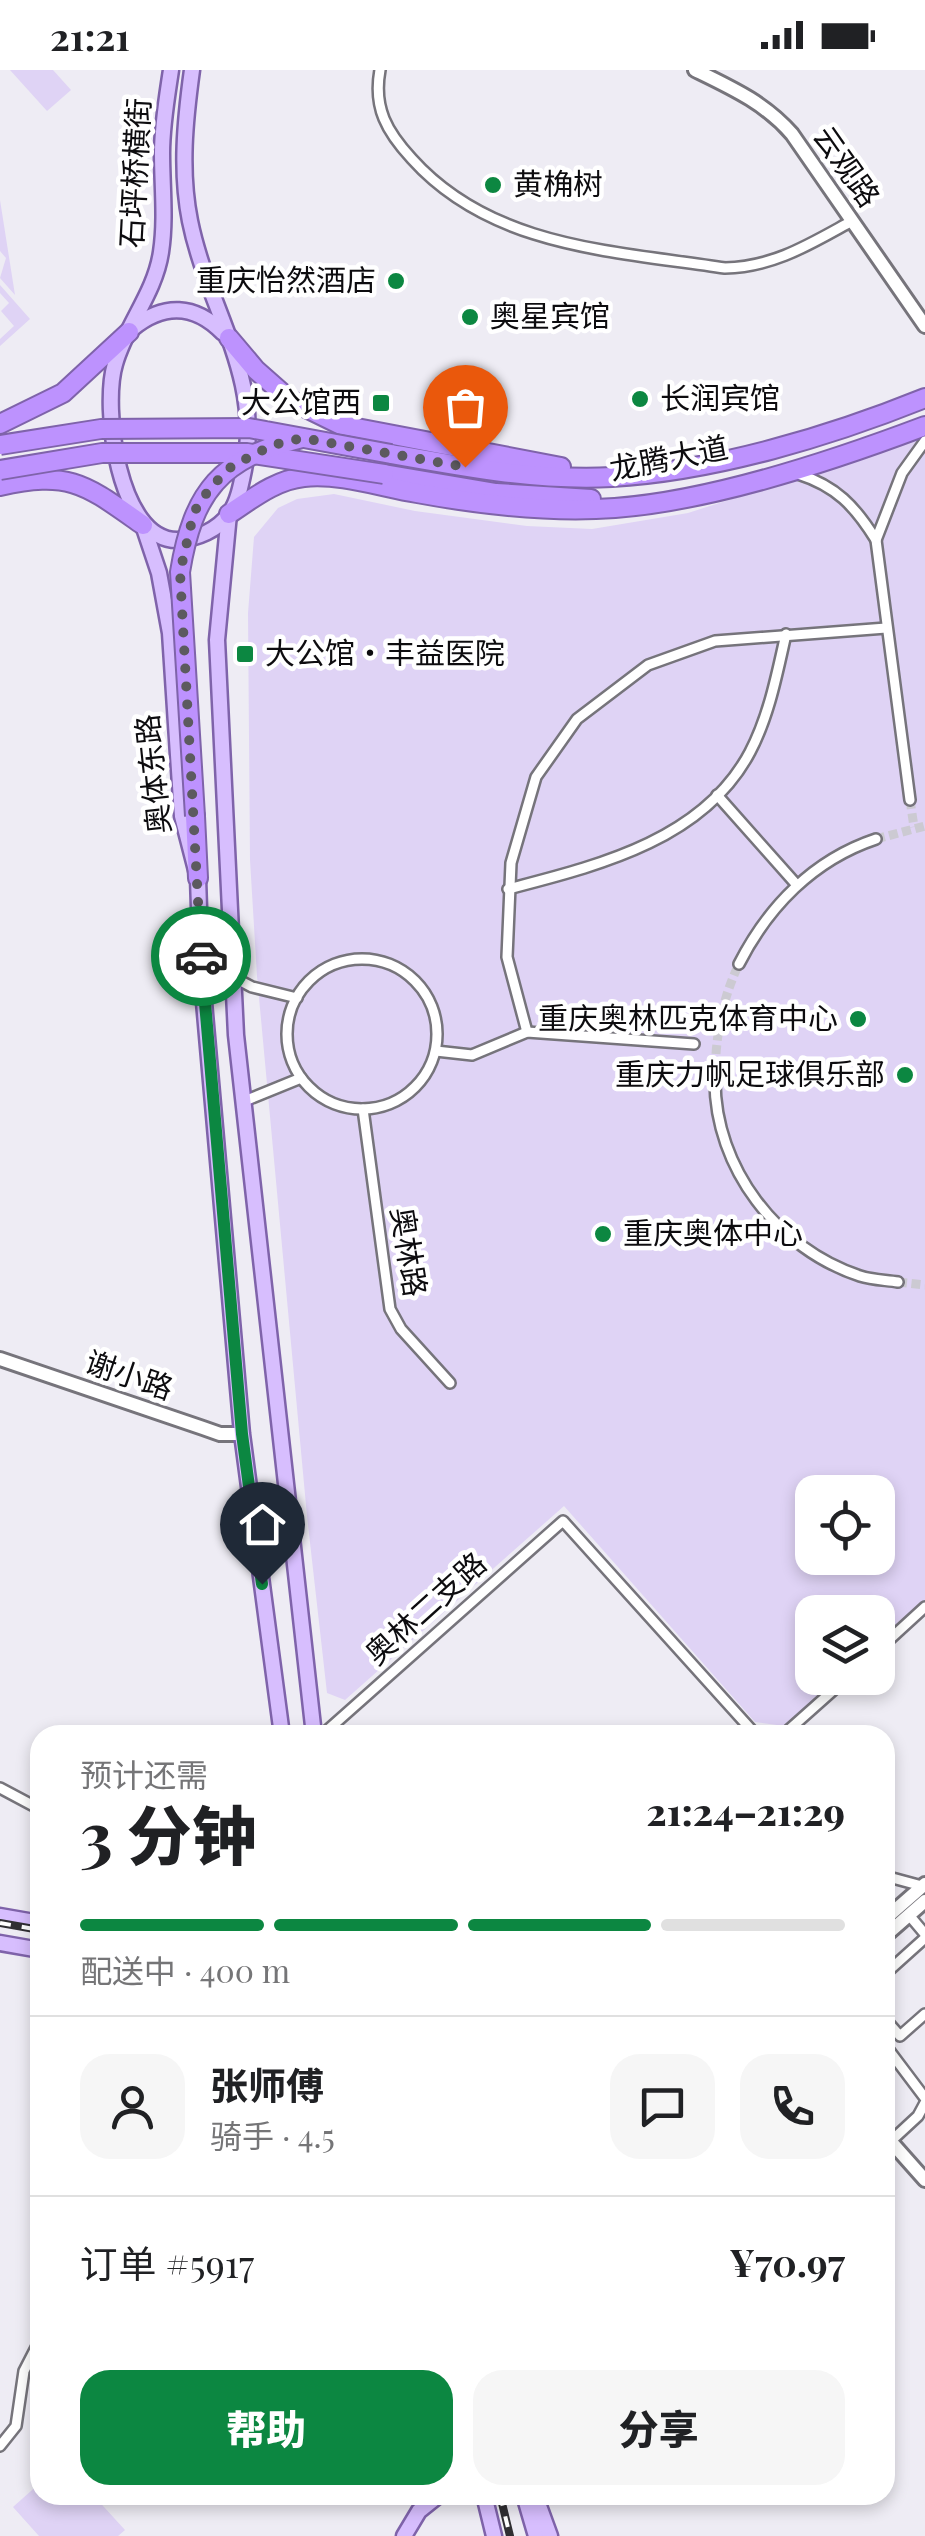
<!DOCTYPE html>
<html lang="zh">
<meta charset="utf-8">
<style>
body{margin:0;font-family:"Playfair Display","Noto Sans SC",serif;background:#f6f6f6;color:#202124;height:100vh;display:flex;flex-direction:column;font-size:38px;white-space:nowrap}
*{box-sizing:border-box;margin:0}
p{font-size:32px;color:#757577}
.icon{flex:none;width:55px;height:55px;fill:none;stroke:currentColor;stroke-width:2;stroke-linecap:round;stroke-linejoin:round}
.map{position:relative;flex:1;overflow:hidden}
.side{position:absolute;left:30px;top:1655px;width:865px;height:780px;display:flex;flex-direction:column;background:#fff;border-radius:30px;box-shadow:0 5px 15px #0003}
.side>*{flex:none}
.fabs{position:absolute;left:795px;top:1405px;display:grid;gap:20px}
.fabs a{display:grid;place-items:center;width:100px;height:100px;border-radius:20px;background:#fff;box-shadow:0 5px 15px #0003;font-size:50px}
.pin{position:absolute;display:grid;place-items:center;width:85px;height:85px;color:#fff;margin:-102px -42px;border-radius:50% 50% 50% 0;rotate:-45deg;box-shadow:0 0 10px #0007}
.pin .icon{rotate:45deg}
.courier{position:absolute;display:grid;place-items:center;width:100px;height:100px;margin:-50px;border:8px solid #0c8741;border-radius:50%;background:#fff;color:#222;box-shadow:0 2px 12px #0007}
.summary em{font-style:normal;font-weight:800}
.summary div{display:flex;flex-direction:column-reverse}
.summary{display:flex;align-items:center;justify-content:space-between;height:170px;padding:0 50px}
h1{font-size:65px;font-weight:800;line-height:75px}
.bar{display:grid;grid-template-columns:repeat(4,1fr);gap:15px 10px;align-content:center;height:120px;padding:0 50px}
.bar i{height:12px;border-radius:8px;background:#e0e0e0}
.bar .selected{background:#0c8741}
.bar p{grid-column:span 4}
.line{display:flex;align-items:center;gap:25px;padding:0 50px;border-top:2px solid #e0e0e0}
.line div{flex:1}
.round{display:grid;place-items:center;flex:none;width:105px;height:105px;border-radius:30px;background:#f6f6f6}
.cta{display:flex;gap:20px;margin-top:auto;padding:20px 50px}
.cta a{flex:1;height:115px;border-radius:30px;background:#0c8741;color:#fff;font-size:40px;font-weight:800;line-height:115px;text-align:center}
.cta a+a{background:#f6f6f6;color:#202124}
.status{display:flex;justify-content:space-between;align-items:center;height:70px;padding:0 50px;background:#fff;direction:ltr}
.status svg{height:28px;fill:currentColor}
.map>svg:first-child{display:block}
</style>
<div class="status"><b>21:21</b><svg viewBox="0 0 49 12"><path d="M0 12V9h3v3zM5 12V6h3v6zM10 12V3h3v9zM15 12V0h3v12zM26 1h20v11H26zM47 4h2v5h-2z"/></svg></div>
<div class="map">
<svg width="925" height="2466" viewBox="0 0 925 2466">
<rect width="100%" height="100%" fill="#eeecf4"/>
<g fill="#dfd3f5" fill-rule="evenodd">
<path d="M 10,0 L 53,0 L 71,20 L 47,41 Z"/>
<path d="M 0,130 L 15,225 L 0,208 L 6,188 L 0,181 Z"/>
<path d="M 0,215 L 30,249 L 0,276 L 0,269 L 14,256 L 1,241 L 9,233 L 0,223 Z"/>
<path d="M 925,367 L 925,1530 L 878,1572 L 878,1542 L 812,1542 L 812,1608 L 838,1608 L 784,1656 L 755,1652 L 564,1436 L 345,1630 L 327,1623 L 307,1446 L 257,906 L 250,790 L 248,543 L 254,467 L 278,438 L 297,429 L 334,424 L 415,441 L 527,456 L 592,459 L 688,443 ZM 812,1422 L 878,1422 L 878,1488 L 812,1488 Z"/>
<path d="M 40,2413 L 40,2425 L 93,2425 L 125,2460 L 118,2466 L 39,2466 L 13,2437 Z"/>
</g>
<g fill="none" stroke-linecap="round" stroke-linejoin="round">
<g stroke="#cccad2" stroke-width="9" stroke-dasharray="9 4.5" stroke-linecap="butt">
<path d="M 910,730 L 914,757"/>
<path d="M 876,769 L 925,756"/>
<path d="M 715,1011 C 715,971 721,931 739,894"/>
<path d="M 898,1212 L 925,1215"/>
</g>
<g stroke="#76747b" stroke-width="14">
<g id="street">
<path d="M 380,0 C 373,38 387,62 412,89 C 492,178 614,181 725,198 C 774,197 810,174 852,151"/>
<path d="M 798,404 C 836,416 855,436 876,470 L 902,403 L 925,371"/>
<path d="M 876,470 L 910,730"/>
<path d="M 717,725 L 796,814"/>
<path d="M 508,819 C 596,796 703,771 750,682 C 769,646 777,604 786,564"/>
<circle cx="362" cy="964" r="75"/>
<path d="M 739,894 C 768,837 813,790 876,769"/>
<path d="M 233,907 L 252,917 L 297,928"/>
<path d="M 527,962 L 507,887 L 511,793 L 536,707 L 577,649 L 648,595 L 715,571 L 886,558"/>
<path d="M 436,981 L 472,985 L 527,962 L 694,974"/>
<path d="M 715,1011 C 715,1097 777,1179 860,1206 C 872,1210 886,1210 898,1212"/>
<path d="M 242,1032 L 301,1008"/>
<path d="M 363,1039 L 390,1239 L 401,1259 L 450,1313"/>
<path d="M 878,1580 L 925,1537"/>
<path d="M 322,1665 L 563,1451 L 756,1665"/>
<path d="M 783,1665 L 847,1608"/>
<path d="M 0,1718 L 32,1735"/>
<path d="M 885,1806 L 922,1816"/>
<path d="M 885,1815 L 888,1846"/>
<path d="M 909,1845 L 925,1864"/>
<path d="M 885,1904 L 925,1868"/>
<path d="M 885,1949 L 900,1966 L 925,1944"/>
<path d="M 885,1975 L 925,2028"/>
<path d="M 891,2071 L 918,2046 L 925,2033"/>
<path d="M 0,2376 L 16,2356 L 24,2301 L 40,2270"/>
</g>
</g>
<g stroke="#76747b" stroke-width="18">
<g id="secondary">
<path d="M 695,0 C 732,18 765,33 792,64 L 925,256"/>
<path d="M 0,1289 L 203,1358 L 220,1364 L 242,1364"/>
<path d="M 885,1849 L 925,1814"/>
<path d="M 885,1866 L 925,1831"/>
<path d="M 885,2065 L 925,2110"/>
</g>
</g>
<g stroke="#7f63aa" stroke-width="19">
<g id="primary">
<path d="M 171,0 C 167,27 162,55 162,83 C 162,116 166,149 161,182 C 155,223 126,255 115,294 C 102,337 118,470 177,470 C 197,469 218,460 230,443 C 238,431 241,415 244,400 C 263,305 208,240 190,151 C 180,101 185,51 192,0"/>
<path d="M 133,258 C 164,233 195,234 223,263"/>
<path d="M 229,444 L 217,570 L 236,965 L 314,1665"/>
<path d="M 143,455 L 159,503 L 170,563 L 182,746 L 198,808 L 201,898 L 242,1364 L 282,1665"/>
<path d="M 0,1846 L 40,1853"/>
<path d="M 0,1873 L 40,1880"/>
<path d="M 484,2425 L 494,2466"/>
<path d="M 524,2425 L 536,2466"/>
<path d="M 535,2425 L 550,2466"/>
<path d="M 404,2466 L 419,2441 L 439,2425"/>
</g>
</g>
<g stroke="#7f63aa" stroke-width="22">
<g id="highway">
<path d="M 229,268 L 256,300 L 290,330 L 341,355 L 561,397"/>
<path d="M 0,354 L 63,323 L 129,262"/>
<path d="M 391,384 C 464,397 538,411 612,407 C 715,401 831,366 925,328"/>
<path d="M 384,404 L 496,423 L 591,429"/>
<path d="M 0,416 C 71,400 86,415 143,455"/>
<path d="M 229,444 C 252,429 275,410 304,407 C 340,403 381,417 417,423 C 482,435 549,443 615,438 C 710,431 835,390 925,356"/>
<path d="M 195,746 L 198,808"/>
</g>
</g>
<use href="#street" stroke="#fff" stroke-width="9"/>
<use href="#secondary" stroke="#fff" stroke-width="12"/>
<use href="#primary" stroke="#d7befe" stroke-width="14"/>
<use href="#highway" stroke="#bd92fe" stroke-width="18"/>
<g stroke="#302f33" stroke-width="8">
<g id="rail">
<path d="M 0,1853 L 40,1860"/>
<path d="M 500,2425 L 510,2466"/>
</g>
</g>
<use href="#rail" stroke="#fff" stroke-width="4" stroke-dasharray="11" stroke-linecap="butt"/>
<g stroke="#7f63aa" stroke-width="22" stroke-linecap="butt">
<g id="highway-bridge">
<path d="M 0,375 L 101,359 L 249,358 L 391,384"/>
<path d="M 0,400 L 102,383 L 247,383 L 384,404"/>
<path d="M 195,746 L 180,502 C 193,421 221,388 302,368"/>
</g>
</g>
<use href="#highway-bridge" stroke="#bd92fe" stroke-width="18"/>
</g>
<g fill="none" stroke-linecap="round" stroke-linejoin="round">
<path stroke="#5c5a5f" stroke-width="10" stroke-dasharray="0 18" d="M 201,886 L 180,502 L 194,442 L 210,418 L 232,396 L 273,375 L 302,368 L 465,397"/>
<path stroke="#0c8741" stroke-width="12" d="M 201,886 L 242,1364 L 262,1514"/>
</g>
<g fill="#0c8741" stroke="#fff" stroke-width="4">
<circle cx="493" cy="115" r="10"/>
<circle cx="396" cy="211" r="10"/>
<circle cx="470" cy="247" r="10"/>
<circle cx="640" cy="329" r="10"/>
<rect x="371" y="323" width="20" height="20" rx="5"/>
<rect x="235" y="574" width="20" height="20" rx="5"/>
<circle cx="858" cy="949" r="10"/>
<circle cx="905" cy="1005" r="10"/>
<circle cx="603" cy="1164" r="10"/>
</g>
<g text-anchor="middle" stroke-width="9" stroke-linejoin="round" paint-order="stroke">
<g font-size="30" fill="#0d0c0f" stroke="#fff">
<text transform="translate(846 97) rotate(55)" y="10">云观路</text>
<text transform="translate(136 103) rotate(-87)" y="10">石坪桥横街</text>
<text transform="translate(669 389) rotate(-11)" y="10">龙腾大道</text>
<text transform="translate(154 704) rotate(-96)" y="10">奥体东路</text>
<text transform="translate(408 1182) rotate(81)" y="10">奥林路</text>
<text transform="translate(129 1306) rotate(19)" y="10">谢小路</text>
<text transform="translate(426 1539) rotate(-42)" y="10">奥林二支路</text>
</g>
<g font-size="30" fill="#0d0c0f" stroke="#fff" text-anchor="start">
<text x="513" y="125">黄桷树</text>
<text x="376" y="221" text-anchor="end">重庆怡然酒店</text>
<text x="490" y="257">奥星宾馆</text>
<text x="660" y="339">长润宾馆</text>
<text x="361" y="343" text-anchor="end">大公馆西</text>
<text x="265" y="594">大公馆‧丰益医院</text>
<text x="838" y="959" text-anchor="end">重庆奥林匹克体育中心</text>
<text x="885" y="1015" text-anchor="end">重庆力帆足球俱乐部</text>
<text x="623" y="1174">重庆奥体中心</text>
</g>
</g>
</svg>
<div class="fabs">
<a><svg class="icon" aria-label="locate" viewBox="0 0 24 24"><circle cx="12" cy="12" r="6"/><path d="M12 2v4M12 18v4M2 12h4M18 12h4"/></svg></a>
<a><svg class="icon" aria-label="layers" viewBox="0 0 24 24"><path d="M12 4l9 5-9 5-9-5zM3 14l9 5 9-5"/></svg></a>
</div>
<div class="pin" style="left:465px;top:397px;background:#ea580c"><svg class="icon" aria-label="bag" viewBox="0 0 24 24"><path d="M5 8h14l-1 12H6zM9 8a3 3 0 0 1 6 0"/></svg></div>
<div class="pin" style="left:262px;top:1514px;background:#1f2937"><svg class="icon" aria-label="home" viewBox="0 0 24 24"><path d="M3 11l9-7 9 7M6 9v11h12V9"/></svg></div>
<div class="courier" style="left:201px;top:886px"><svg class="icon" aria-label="car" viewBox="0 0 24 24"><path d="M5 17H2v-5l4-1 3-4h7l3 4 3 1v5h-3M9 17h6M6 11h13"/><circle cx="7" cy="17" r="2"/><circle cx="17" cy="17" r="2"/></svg></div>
<section class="side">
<div class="summary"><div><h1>3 分钟</h1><p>预计还需</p></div><em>21:24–21:29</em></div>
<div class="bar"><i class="selected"></i><i class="selected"></i><i class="selected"></i><i></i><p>配送中 · 400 m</p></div>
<div class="line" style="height:180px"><a class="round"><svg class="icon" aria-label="person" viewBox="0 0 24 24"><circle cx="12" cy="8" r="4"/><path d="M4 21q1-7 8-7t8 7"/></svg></a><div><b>张师傅</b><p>骑手 · 4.5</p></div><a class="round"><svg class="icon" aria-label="chat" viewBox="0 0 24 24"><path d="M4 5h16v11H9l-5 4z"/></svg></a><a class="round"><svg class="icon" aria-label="phone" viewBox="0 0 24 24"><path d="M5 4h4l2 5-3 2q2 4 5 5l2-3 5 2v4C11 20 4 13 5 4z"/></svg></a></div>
<div class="line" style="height:130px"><div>订单 #5917</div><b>¥70.97</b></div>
<div class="cta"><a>帮助</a><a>分享</a></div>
</section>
</div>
